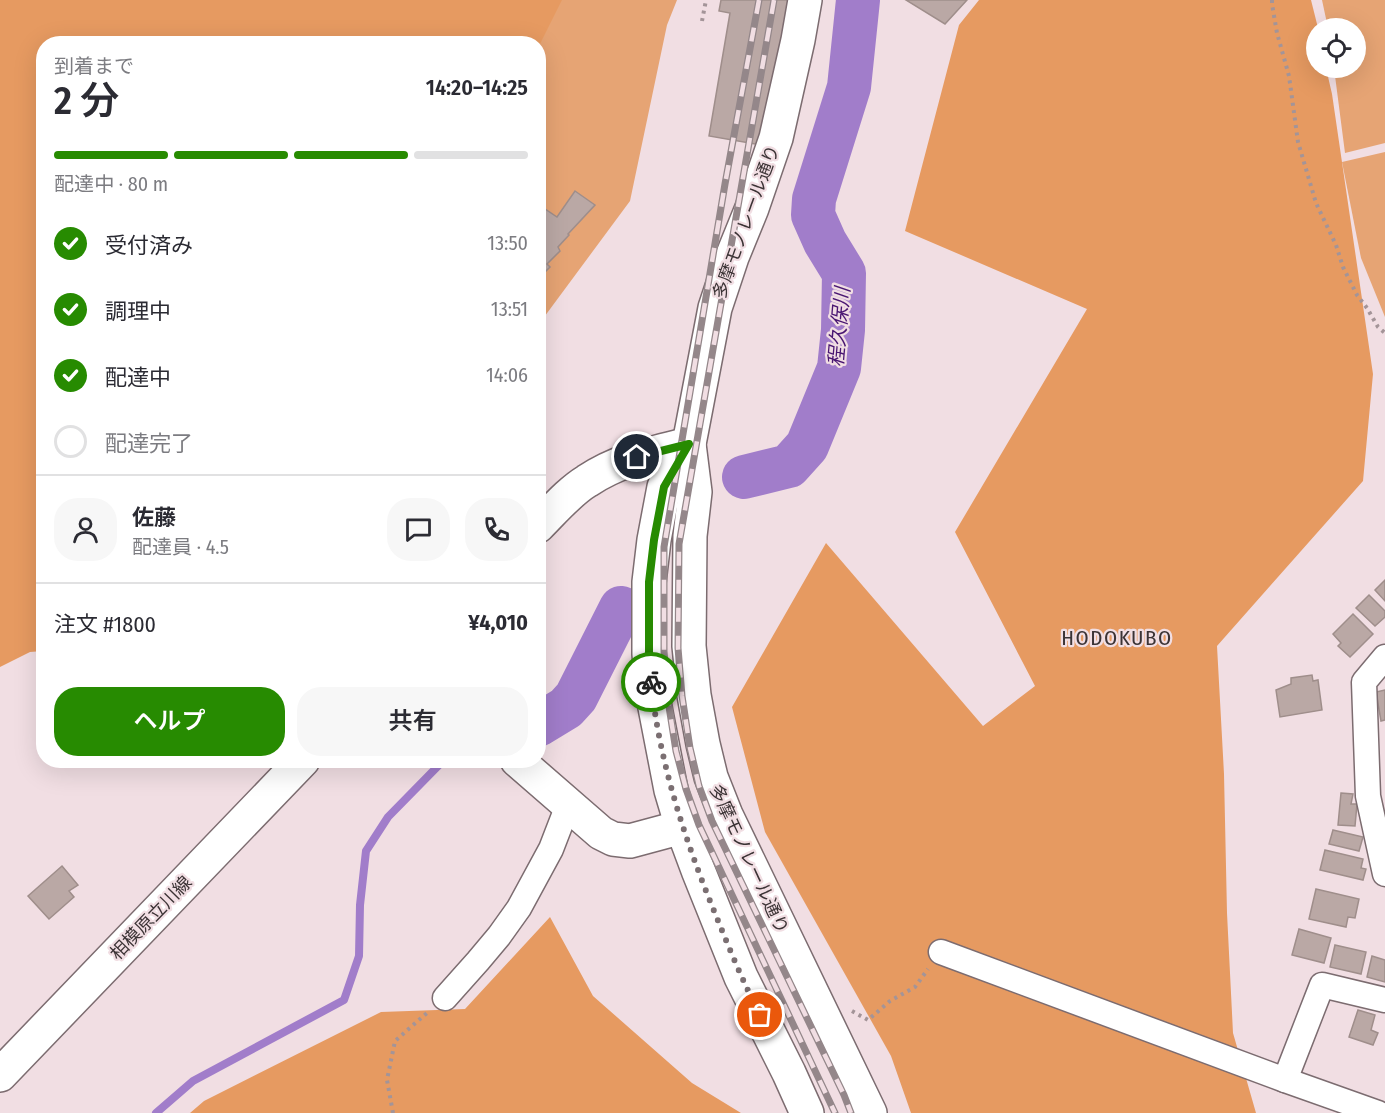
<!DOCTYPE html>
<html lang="ja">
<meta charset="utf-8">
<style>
body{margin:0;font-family:"Fira Sans Condensed","Noto Sans JP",sans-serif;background:#f7f7f7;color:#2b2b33;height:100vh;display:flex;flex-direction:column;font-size:22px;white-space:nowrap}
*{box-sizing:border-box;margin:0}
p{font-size:20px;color:#7c7c81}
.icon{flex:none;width:33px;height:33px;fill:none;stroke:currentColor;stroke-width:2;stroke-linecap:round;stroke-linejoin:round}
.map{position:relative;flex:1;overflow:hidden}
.sheet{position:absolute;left:36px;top:36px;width:510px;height:732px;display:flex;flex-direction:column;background:#fff;border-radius:24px;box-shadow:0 6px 24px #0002}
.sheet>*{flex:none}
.tools{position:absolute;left:1306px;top:18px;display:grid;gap:12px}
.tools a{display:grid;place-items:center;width:60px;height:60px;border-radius:50%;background:#fff;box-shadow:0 6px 24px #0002;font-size:30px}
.pin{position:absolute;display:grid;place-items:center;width:51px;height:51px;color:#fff;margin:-26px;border:3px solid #fff;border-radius:50%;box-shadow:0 2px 6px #0007}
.courier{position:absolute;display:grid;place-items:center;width:60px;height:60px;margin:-30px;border:4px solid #278b01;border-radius:50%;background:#fff;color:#222;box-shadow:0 2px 8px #0007}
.summary em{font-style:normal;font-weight:600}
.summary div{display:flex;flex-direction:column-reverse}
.summary{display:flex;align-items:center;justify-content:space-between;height:102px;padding:0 18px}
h1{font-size:39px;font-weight:600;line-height:45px}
.bar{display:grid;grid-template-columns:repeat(4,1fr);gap:9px 6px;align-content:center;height:72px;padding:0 18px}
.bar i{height:8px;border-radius:4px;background:#e1e1e2}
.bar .selected{background:#278b01}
.bar p{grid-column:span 4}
.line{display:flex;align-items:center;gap:15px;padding:0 18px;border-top:2px solid #e1e1e2}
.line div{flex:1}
.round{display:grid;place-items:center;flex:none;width:63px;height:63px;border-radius:24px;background:#f7f7f7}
ol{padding:0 18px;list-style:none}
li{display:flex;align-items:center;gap:18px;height:66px}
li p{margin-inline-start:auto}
li .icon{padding:6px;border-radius:50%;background:#278b01;color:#fff;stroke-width:4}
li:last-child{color:#7c7c81}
li i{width:33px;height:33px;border:3px solid #e1e1e2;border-radius:50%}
.primary-button{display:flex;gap:12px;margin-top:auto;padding:12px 18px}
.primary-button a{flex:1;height:69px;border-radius:24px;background:#278b01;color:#fff;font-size:24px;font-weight:600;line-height:69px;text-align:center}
.primary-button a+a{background:#f7f7f7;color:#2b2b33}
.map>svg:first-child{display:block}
</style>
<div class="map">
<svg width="1385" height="1113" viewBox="0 0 1385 1113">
<rect width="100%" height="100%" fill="#f1dee3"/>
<g fill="#e6a474">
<path d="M 0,0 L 677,0 L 667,25 L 630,201 L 539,324 L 538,44 L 44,44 Z"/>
<path d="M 1322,0 L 1385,0 L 1385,143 L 1345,153 L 1334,68 L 1356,68 L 1356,28 L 1328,28 Z"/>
<path d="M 1385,152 L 1385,317 L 1361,258 L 1342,162 Z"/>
</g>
<g fill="#e69a61">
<path d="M 0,0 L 562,0 L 539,46 L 538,44 L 44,44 L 43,651 L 30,652 L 0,667 Z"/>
<path d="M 979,0 L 1311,0 L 1318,28 L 1317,68 L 1326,68 L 1332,94 L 1373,374 L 1363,481 L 1217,646 L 1224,774 L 1227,913 L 1233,1033 L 1256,1113 L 911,1113 L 891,1056 L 765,832 L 732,707 L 826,543 L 983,726 L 1035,686 L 955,532 L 1087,309 L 905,231 L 959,25 Z"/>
<path d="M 550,917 L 593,996 L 692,1083 L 741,1113 L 190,1113 L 204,1101 L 381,1012 L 465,1009 Z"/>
</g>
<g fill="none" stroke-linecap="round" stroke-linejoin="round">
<path stroke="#a17dca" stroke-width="8" d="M 156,1113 L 193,1081 L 344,1000 L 359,956 L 360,905 L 366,851 L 388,817 L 441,763"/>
<g stroke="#a17dca" stroke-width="44">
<path d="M 744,477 L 789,466 L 807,446 L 839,368 L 843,330 L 844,273 L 825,242 L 813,215 L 814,199 L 849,87 L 858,0"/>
<path d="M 538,725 L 566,708 L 576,697 L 621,608"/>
</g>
</g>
<g fill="#baa8a5" stroke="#9f8e8b" stroke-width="1.5">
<path d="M 721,0 L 798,0 L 773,147 L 709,136 L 730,13 L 719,11 Z"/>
<path d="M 906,0 L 967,0 L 945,24 Z"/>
<path d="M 575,191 L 595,205 L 568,234 L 569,235 L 558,247 L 560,251 L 547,264 L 550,267 L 538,279 L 538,210 L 542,207 L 557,217 Z"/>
<path d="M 1385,580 L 1385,601 L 1375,590 Z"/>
<path d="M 1369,595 L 1385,611 L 1385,617 L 1375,626 L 1356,608 Z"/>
<path d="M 1353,614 L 1373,634 L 1350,657 L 1338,646 L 1341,643 L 1333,634 Z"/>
<path d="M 1312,675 L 1313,681 L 1318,680 L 1322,710 L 1280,717 L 1276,690 L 1291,684 L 1291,678 Z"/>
<path d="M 1385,690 L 1385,720 L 1381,721 L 1376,692 Z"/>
<path d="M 1341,793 L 1353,794 L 1351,804 L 1357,804 L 1355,826 L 1338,825 Z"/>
<path d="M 1333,830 L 1363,837 L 1359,851 L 1329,844 Z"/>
<path d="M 1325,850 L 1363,859 L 1361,868 L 1366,869 L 1363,880 L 1320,870 Z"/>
<path d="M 62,866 L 78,885 L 69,891 L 74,897 L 49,919 L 28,896 Z"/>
<path d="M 1316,889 L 1359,899 L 1355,918 L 1348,917 L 1346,927 L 1309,919 Z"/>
<path d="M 1299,929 L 1331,938 L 1324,963 L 1292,955 Z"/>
<path d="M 1335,945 L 1366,952 L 1361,974 L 1330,967 Z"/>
<path d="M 1372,956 L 1385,960 L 1385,982 L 1367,977 Z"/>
<path d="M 1358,1010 L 1375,1015 L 1371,1030 L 1378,1033 L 1373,1045 L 1349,1037 Z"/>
</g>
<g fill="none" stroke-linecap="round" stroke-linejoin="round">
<g stroke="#7c6c70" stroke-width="27">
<g id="street">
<path d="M 1385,657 L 1364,682 L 1368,796 L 1385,874"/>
<path d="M 941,952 L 1285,1080 L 1378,1113"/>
<path d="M 445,998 L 478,961 L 499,936 L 519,908 L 551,849 L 568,805"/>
<path d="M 1285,1080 L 1322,985 L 1385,1000"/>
</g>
</g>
<g stroke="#7c6c70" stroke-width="36">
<g id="secondary">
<path d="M 805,0 L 798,40 L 776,138 L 752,208 L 732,257 L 715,308 L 689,444 L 695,492 L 690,536 L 689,646 L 694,695 L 703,744 L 711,777 L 726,815 L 870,1113"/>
<path d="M 689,444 L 664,487 L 654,540 L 649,582 L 649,654 L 653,697 L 671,790 L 682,827 L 698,870 L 741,977 L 789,1073 L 807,1113"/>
<path d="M 538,526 C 554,510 569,492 587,481 C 618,460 653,453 689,444"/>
<path d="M 517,760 L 601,833 L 613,839 L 630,841 L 682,827"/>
<path d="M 0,1075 L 303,760"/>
</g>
</g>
<g stroke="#a39498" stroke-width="4" stroke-dasharray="3 4.5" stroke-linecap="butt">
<path d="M 1272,0 L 1272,4 L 1277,33 L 1289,76 L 1298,142 L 1316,203 L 1336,245 L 1343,267 L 1357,295 L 1367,308 L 1378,327 L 1385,333"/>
<path d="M 702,21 L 706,0"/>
<path d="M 852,1011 L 868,1020 L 890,1001 L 915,987 L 928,969"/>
<path d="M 393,1113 L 387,1080 L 395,1041 L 428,1012"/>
</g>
<use href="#street" stroke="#fff" stroke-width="24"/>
<use href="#secondary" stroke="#fff" stroke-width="33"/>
<g stroke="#94878a" stroke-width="7">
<g id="rail">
<path d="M 759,0 L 725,184 L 664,547 L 664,651 L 667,694 L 676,751 L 686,789 L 699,825 L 835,1113"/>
<path d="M 774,0 L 679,544 L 678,648 L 682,696 L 690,748 L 699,786 L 712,821 L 844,1095 L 851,1113"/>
</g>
</g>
<use href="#rail" stroke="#f1dee3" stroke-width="4.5" stroke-dasharray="14" stroke-linecap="butt"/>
</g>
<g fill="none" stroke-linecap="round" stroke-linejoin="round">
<path stroke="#7b6f72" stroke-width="6" stroke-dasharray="0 10.8" d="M 651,682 C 659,760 683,834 712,906 C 727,943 742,980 760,1015"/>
<path stroke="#278b01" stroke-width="8" d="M 637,457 L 689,444 L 664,487 L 654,540 L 649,582 L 649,654 L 651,682"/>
</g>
<g text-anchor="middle" stroke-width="4.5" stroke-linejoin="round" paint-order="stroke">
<g font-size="18" fill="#3b3335" stroke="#f1dee3">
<text transform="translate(746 222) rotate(-70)" y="6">多摩モノレール通り</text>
<text transform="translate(749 859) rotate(65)" y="6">多摩モノレール通り</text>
<text transform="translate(151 918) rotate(-46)" y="6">相模原立川線</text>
</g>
<g font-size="20" font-style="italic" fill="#491672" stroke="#f1dee3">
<text transform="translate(839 327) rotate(-85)" y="7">程久保川</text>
</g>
<g font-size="21" letter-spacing="1.5" fill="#3b3335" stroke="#f1dee3">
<text x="1117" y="645">HODOKUBO</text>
</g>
</g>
</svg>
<div class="tools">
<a><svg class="icon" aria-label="locate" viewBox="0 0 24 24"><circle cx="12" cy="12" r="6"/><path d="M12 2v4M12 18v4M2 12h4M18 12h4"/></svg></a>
</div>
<div class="pin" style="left:760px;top:1015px;background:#ea580c"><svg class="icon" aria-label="bag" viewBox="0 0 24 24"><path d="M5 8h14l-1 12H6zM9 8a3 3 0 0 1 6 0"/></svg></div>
<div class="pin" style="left:637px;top:457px;background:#1f2937"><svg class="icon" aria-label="home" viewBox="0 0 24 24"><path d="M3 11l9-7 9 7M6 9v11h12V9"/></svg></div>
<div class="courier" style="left:651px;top:682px"><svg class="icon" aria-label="bike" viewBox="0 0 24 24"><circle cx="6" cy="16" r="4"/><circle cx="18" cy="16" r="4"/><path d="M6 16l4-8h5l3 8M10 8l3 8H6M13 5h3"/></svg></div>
<section class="sheet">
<div class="summary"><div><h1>2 分</h1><p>到着まで</p></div><em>14:20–14:25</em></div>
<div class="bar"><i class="selected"></i><i class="selected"></i><i class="selected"></i><i></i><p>配達中 · 80 m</p></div>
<ol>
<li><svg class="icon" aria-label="check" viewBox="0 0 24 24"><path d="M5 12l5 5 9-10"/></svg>受付済み<p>13:50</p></li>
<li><svg class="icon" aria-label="check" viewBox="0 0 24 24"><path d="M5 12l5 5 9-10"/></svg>調理中<p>13:51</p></li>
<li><svg class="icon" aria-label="check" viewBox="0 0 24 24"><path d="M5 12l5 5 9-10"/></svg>配達中<p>14:06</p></li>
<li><i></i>配達完了</li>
</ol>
<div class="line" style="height:108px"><a class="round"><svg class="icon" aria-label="person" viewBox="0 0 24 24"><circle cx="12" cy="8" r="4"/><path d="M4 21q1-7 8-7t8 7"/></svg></a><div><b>佐藤</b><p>配達員 · 4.5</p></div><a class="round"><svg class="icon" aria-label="chat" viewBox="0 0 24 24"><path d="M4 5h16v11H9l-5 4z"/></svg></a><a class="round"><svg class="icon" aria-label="phone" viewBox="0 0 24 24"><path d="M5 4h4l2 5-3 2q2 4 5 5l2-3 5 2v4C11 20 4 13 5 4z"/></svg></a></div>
<div class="line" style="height:78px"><div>注文 #1800</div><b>¥4,010</b></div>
<div class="primary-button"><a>ヘルプ</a><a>共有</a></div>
</section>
</div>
